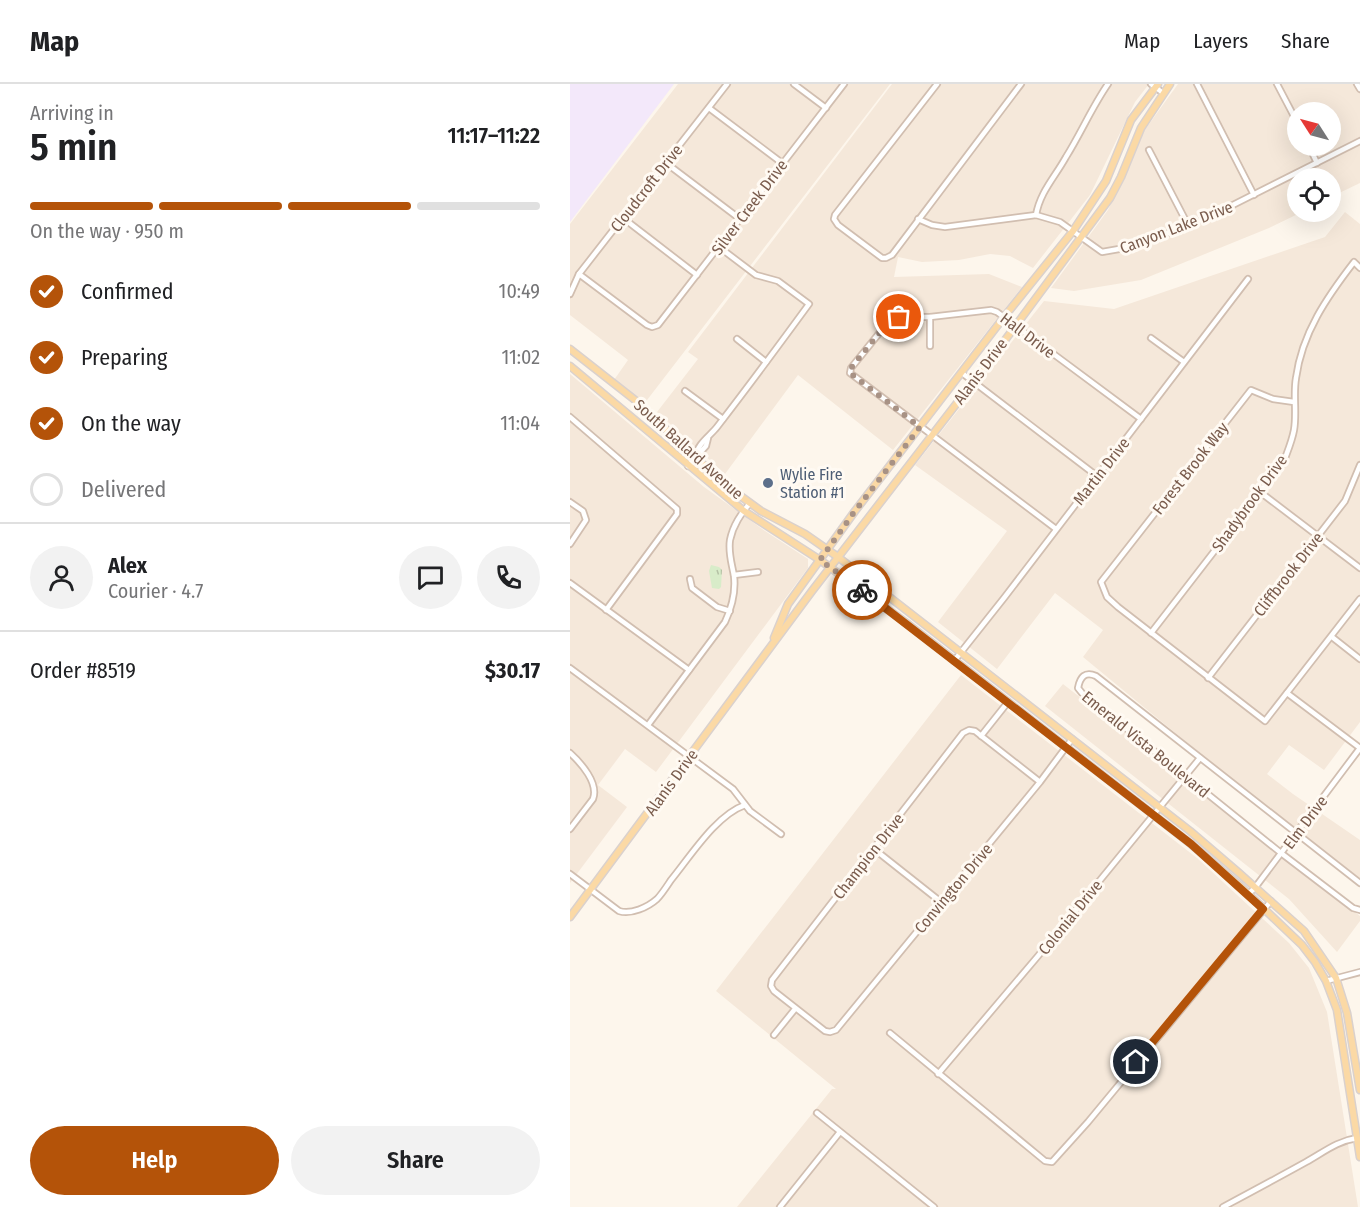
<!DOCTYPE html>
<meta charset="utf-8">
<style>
body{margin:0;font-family:"Fira Sans Condensed",sans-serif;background:#f2f2f2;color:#202124;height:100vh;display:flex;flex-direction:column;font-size:22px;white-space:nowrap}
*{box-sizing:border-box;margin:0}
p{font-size:20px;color:#757577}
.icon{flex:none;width:33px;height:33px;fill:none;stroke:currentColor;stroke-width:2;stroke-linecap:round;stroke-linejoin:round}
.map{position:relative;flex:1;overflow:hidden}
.details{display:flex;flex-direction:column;background:#fff;width:570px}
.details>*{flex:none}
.needle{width:39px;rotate:306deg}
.buttons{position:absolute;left:717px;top:18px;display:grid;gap:12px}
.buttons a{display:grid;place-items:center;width:54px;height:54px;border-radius:50%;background:#fff;box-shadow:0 6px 24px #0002;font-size:30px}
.pin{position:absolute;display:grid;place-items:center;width:51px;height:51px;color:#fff;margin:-26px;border:3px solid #fff;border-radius:50%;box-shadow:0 2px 6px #0007}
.courier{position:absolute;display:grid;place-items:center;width:60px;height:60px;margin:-30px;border:4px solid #b45309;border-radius:50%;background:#fff;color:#222;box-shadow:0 2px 8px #0007}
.head em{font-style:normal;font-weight:600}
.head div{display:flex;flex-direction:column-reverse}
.head{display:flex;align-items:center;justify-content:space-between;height:102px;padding:0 30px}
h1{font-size:39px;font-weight:600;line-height:45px}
.bar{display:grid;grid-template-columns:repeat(4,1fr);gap:9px 6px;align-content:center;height:72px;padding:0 30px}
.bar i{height:8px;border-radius:4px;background:#e0e0e0}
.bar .selected{background:#b45309}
.bar p{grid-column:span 4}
.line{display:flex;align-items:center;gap:15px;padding:0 30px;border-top:2px solid #e0e0e0}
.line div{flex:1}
.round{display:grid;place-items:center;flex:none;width:63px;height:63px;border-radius:32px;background:#f2f2f2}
ol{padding:0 30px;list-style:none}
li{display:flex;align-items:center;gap:18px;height:66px}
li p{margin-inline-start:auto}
li .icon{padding:6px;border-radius:50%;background:#b45309;color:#fff;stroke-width:4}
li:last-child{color:#757577}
li i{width:33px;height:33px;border:3px solid #e0e0e0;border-radius:50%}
.primary-button{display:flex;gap:12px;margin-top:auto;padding:12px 30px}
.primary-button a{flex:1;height:69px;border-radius:36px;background:#b45309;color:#fff;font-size:24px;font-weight:600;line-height:69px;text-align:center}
.primary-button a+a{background:#f2f2f2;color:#202124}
header{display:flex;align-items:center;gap:36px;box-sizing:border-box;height:84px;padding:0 30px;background:#fff;border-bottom:2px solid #e0e0e0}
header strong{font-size:28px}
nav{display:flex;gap:33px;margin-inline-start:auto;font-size:21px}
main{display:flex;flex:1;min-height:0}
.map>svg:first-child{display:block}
</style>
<header>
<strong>Map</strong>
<nav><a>Map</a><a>Layers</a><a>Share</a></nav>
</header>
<main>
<section class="details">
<div class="head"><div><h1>5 min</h1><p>Arriving in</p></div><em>11:17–11:22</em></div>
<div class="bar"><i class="selected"></i><i class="selected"></i><i class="selected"></i><i></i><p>On the way · 950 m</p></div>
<ol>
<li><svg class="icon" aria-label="check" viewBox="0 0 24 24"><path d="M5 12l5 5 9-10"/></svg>Confirmed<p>10:49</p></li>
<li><svg class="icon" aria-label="check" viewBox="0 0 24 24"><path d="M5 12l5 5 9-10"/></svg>Preparing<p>11:02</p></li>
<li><svg class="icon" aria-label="check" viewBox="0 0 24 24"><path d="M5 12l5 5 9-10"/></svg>On the way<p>11:04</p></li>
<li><i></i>Delivered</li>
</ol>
<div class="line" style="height:108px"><a class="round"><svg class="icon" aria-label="person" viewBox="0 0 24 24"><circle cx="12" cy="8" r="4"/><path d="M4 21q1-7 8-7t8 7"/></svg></a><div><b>Alex</b><p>Courier · 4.7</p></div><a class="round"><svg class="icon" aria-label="chat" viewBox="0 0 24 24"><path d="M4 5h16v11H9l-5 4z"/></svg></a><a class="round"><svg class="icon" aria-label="phone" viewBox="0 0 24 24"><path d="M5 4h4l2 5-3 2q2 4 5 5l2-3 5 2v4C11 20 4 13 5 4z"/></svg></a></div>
<div class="line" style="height:78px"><div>Order #8519</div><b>$30.17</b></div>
<div class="primary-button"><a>Help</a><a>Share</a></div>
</section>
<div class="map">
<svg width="790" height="1123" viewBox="0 0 790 1123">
<defs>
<pattern id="park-tufts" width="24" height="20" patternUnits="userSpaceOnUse" patternTransform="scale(1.5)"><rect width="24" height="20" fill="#d8ecc9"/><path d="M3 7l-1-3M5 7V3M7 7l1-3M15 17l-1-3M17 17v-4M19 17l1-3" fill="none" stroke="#b4c2a5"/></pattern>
</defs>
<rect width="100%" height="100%" fill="#fdf6ec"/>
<g fill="#f5e8da" fill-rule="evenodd">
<path d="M 108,0 L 320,0 L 74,320 L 44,296 L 58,276 L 0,231 L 0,140 Z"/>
<path d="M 322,0 L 579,0 L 565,18 L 520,111 L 463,184 L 440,172 L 420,170 L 389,176 L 352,178 L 328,173 L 324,193 L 419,190 L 452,203 L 323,366 L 228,291 L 155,390 L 87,328 L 128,275 L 118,268 Z"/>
<path d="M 608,0 L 790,0 L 790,99 L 761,113 L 760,94 L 728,94 L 728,128 L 732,128 L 699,144 L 571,196 L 504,207 L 481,204 L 538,126 L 574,47 ZM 728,28 L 760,28 L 760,62 L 728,62 Z"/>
<path d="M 775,128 L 790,140 L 790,638 L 754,686 L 719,661 L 697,690 L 723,710 L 790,756 L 790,801 L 513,573 L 533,546 L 485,509 L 427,585 L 368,538 L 437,447 L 345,381 L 474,217 L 544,225 L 755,153 Z"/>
<path d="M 0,290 L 134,403 L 195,447 L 238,475 L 238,484 L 86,688 L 55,665 L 28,701 L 57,723 L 0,799 Z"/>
<path d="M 391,591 L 627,774 L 719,859 L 739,884 L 757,928 L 788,1123 L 167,1123 L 262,1005 L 266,1005 L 146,907 Z"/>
<path d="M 493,600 L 790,832 L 790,837 L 767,868 L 719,815 L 475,622 Z"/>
</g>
<path fill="#f3e8fa" d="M 0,0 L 104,0 L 0,138 Z"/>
<path fill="url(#park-tufts)" d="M 141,481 L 149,483 L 152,486 L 151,503 L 149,505 L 142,504 L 139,487 Z"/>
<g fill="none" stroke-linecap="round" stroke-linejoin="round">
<g stroke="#d1beb0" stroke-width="8">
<g id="minor">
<path d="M 224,0 L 256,24"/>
<path d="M 367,0 L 265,131 L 264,135 L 268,141 L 312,174 L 316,174 L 322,171 L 451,0"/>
<path d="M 581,0 L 593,9"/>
<path d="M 627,0 L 684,111"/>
<path d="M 707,0 L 728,40"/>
<path d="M 787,0 L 790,5"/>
<path d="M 139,24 L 212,79"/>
<path d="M 739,62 L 747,79"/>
<path d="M 579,66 L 618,141"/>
<path d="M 96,79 L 170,135"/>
<path d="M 466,131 C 470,108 485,93 496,73 C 511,49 522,23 538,0"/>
<path d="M 53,134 L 127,191"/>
<path d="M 348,135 L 362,141 L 375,143 L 466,131 L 490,138 L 532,168 L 566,162 L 641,132 L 790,57"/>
<path d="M 9,190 L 77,241 L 82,243 L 88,241 L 274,0"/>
<path d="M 0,210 L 9,190 L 157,0"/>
<path d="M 581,254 L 614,278"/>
<path d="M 167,255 L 196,278"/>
<path d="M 360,262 L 360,233"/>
<path d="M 392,289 L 527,392"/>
<path d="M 115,307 L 153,335"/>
<path d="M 724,318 L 703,315 L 681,306 L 531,498 L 537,513 L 548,523 L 695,637 L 790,515"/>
<path d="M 0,333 L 107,425 L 107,430 L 36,526"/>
<path d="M 126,372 C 127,360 140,352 147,343 C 178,303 209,261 239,220 L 208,197 L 186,191 L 149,163"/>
<path d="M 118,382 L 136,362 L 138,354"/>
<path d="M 690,408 L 790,484"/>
<path d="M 0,418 L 13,427 L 16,436 L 0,460"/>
<path d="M 486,445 L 284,292 L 280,289 L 281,284 L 315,242 L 329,233 L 360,233 L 421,226 L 427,228 L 571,335"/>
<path d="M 164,491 L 188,488"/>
<path d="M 120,495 L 122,504 L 147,523 L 160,527"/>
<path d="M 0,499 L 119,586"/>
<path d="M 581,549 L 714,377 C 718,366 722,357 724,346 C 727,329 723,311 726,294 C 732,249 757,213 784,178 L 790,184"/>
<path d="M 762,553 L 790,575"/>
<path d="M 384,577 L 434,514 L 678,195"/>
<path d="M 0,584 L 163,705 L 180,727 L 211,750"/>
<path d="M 638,594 L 775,417 L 790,381"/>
<path d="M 717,609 L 790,664"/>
<path d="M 78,641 L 155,538 C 162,523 166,509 164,492 C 162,480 158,469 160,456 C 163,441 171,430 180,419"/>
<path d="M 411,652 L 438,618"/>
<path d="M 0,669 C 11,679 29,699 23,715 L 0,745"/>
<path d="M 470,698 L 405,647 L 399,646 L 393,649 L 202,896 L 201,902 L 204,907 L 255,947 L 260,948 L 266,946 L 470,698 L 502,655"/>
<path d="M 304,765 L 371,818"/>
<path d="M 0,790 L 49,827 C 61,831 78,823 87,815 C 92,810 97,802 101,796 C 120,773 146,731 175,721"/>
<path d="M 790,799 L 526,592 C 515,587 510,593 508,604 L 512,609 L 711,769 L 783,824 L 790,826"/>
<path d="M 678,810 L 684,805 L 790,664"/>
<path d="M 756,897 L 790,888"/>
<path d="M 320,949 L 475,1077 L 482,1078 L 518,1038 L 701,817"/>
<path d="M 204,951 L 225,925"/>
<path d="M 368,990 L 468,872 L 630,674"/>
<path d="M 247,1029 L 364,1123"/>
<path d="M 210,1123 L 270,1048"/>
<path d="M 653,1123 C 681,1108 709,1093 736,1078 C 754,1068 767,1057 787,1054"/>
</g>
</g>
<g stroke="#dad1cd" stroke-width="9">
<g id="major">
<path d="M 0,265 L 65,316 L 154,400 L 191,427 L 235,450 L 268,473 L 620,747 L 669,789 L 734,847 L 766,894 L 777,929 L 790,1006"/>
<path d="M 0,282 L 174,427 L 250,476 L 339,541 L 621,760 L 670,802 L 732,861 L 745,878 L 756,897 L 767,926 L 790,1073"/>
<path d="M 204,554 L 218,520 L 285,427 L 434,233 L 503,147 L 536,97 L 561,36 L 588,0"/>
<path d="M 0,833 L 242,507 L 424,271 L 540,114 L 551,93 L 571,44 L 600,0"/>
</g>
</g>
<use href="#minor" stroke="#fff" stroke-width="4.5"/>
<use href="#major" stroke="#fbd9a5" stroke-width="6"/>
</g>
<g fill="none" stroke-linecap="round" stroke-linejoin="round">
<path stroke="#a89285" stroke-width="6" stroke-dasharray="0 10.8" d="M 292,506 L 250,476 L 285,427 L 350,343 L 280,289 L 281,284 L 315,242 L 329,233"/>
<path stroke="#b45309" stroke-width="8" d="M 292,506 L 621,760 L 693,825 L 566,978"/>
</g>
<circle fill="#5c6f8a" stroke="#fffaf3" stroke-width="2" cx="198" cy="399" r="6"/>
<g text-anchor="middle" stroke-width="6" stroke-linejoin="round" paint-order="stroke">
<g font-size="16" fill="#7a5c4d" stroke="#fffaf3">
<text transform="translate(76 104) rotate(-52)" y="6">Cloudcroft Drive</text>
<text transform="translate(179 123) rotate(-53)" y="6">Silver Creek Drive</text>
<text transform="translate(606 143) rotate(-21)" y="6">Canyon Lake Drive</text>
<text transform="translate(458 251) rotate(37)" y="6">Hall Drive</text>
<text transform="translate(410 287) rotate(-53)" y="6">Alanis Drive</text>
<text transform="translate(119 365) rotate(42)" y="6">South Ballard Avenue</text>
<text transform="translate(620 384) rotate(-52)" y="6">Forest Brook Way</text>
<text transform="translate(531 387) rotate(-52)" y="6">Martin Drive</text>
<text transform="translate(679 419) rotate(-54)" y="6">Shadybrook Drive</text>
<text transform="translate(718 490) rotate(-52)" y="6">Cliffbrook Drive</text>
<text transform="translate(576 660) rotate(39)" y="6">Emerald Vista Boulevard</text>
<text transform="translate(101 698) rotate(-54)" y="6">Alanis Drive</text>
<text transform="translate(735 738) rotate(-53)" y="6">Elm Drive</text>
<text transform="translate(298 772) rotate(-52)" y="6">Champion Drive</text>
<text transform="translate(383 804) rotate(-50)" y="6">Convington Drive</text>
<text transform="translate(500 833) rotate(-51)" y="6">Colonial Drive</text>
</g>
<g font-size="16" fill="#4e5e75" stroke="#fffaf3" text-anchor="start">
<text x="210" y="396">Wylie Fire<tspan x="210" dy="18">Station #1</tspan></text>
</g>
</g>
</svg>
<div class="buttons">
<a><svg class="needle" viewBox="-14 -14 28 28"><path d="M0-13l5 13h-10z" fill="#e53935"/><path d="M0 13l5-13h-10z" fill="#757577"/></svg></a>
<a><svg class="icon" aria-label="locate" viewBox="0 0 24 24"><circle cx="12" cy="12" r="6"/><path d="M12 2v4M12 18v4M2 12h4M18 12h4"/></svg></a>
</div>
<div class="pin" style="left:329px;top:233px;background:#ea580c"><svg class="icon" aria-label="bag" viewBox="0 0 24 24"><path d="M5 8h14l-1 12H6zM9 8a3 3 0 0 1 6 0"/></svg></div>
<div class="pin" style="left:566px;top:978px;background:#1f2937"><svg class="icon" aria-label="home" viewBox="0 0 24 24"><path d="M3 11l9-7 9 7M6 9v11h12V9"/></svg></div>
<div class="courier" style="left:292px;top:506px"><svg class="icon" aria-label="bike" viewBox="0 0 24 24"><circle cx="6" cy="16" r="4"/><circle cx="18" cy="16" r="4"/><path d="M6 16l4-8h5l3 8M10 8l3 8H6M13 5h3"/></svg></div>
</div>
</main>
